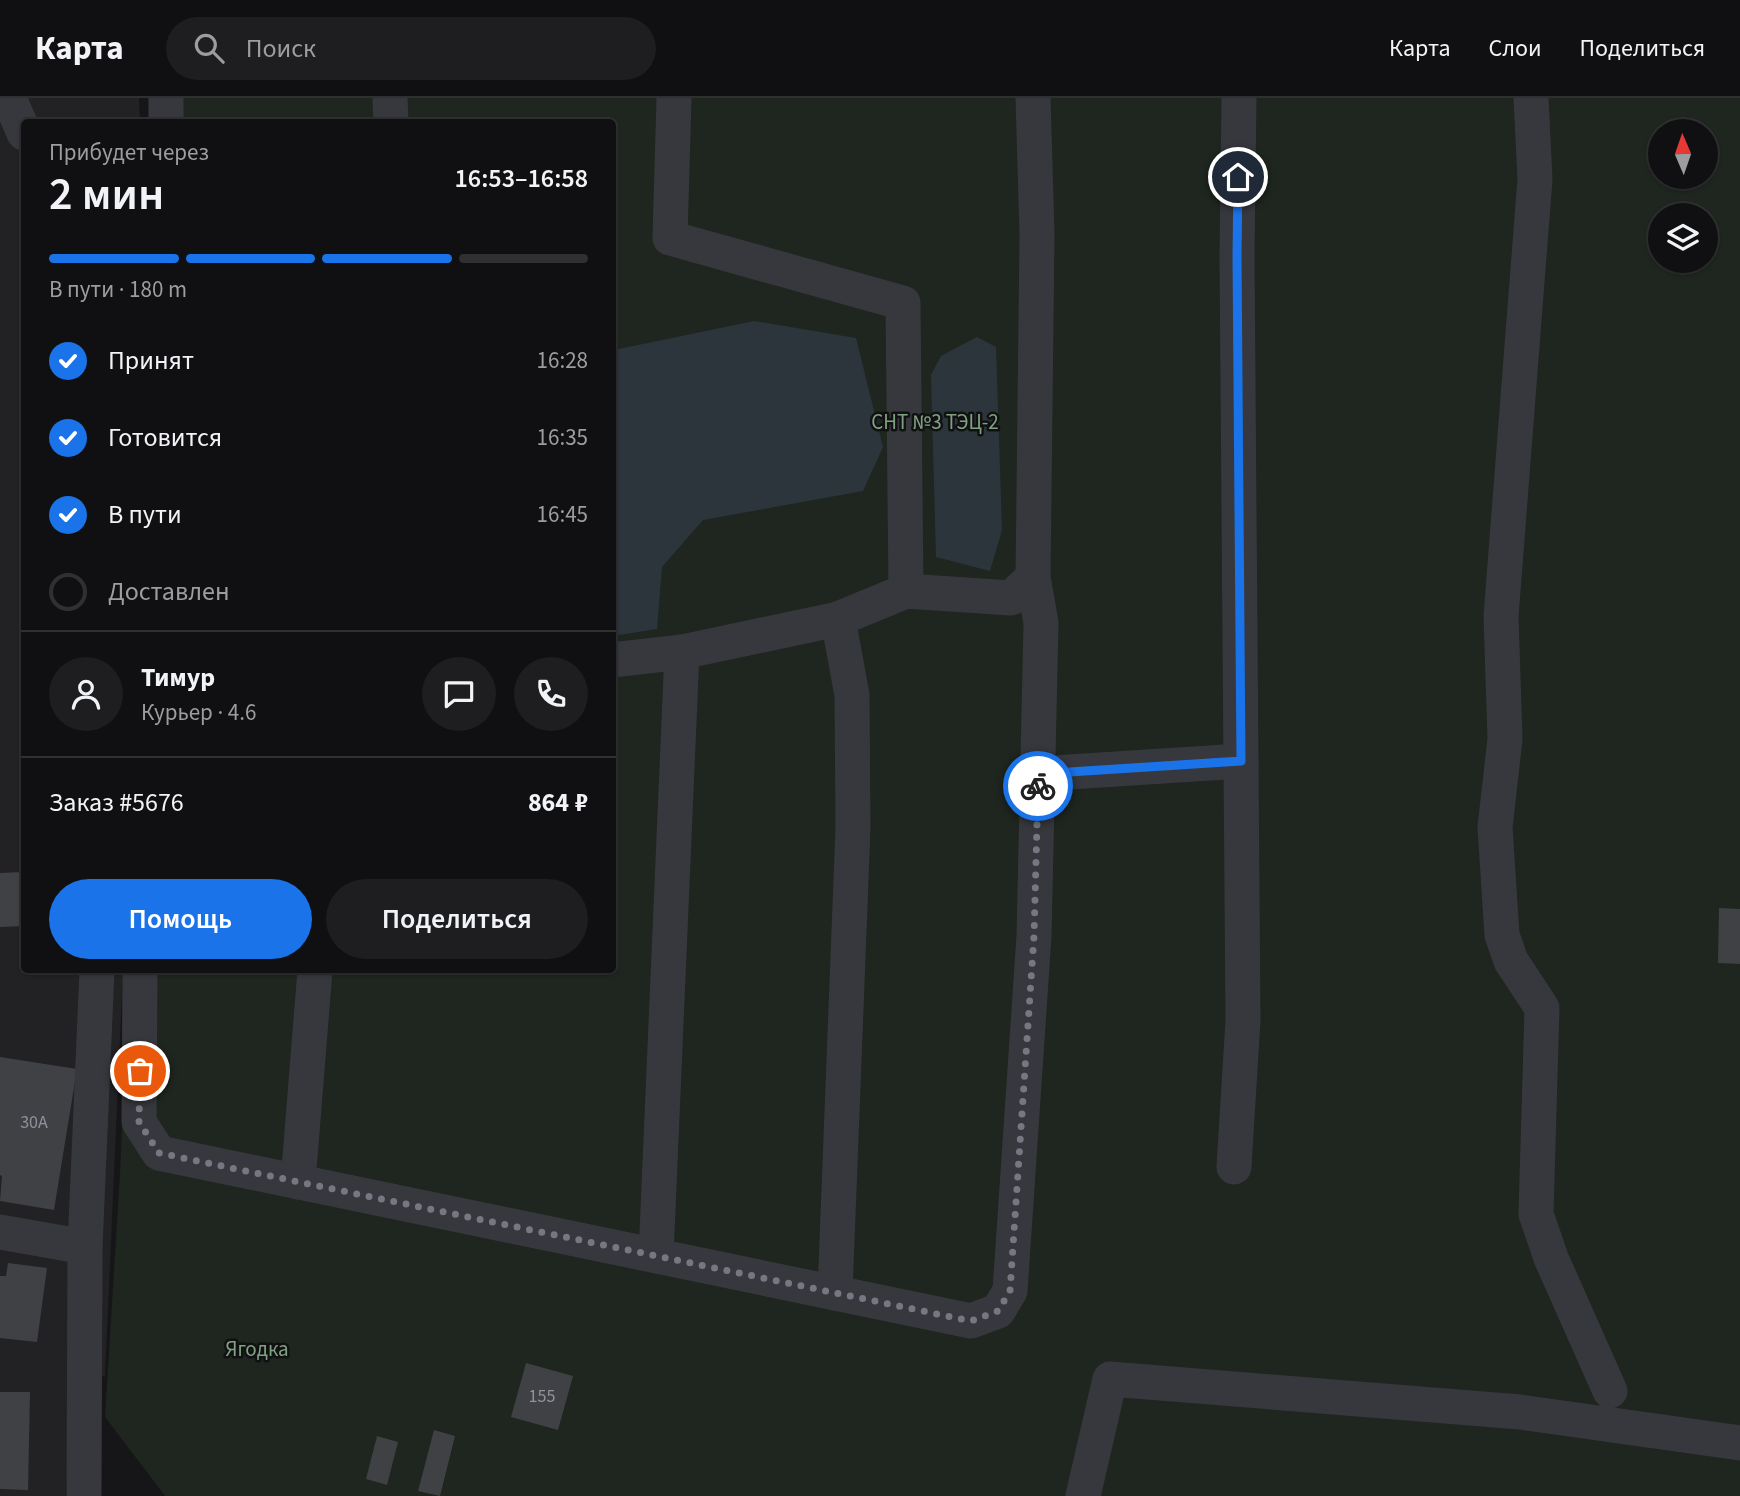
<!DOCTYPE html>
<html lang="ru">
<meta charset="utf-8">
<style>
body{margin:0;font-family:"Source Sans 3",sans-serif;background:#1e1e20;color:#f1f3f6;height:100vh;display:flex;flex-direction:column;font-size:26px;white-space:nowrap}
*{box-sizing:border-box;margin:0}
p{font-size:23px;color:#9c9d9f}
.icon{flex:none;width:38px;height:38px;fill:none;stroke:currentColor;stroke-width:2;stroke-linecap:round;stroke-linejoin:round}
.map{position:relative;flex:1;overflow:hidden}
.side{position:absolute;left:21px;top:21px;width:595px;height:854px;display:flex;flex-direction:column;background:#101012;border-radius:7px;box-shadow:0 2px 5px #0004,0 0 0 2px #303032}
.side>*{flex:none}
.needle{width:46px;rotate:358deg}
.buttons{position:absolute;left:1648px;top:21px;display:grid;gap:14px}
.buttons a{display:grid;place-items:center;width:70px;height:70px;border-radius:50%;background:#101012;box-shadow:0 2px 5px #0004,0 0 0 2px #303032;font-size:35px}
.pin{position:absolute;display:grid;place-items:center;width:60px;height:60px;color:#fff;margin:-30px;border:4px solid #fff;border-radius:50%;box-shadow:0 2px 7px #0007}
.courier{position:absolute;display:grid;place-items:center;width:70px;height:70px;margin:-35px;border:5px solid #1a73e8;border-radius:50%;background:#fff;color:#222;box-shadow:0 2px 9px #0007}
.overview em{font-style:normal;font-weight:600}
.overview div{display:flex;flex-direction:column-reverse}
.overview{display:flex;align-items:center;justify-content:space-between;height:119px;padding:0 28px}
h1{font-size:46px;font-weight:600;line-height:52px}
.bar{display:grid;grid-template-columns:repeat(4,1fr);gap:10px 7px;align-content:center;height:84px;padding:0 28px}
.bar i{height:9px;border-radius:5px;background:#303032}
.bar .selected{background:#1a73e8}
.bar p{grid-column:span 4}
.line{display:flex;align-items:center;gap:18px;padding:0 28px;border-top:2px solid #303032}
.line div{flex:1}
.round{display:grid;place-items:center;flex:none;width:74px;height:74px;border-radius:37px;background:#1e1e20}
ol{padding:0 28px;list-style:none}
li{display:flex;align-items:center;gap:21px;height:77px}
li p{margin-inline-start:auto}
li .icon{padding:7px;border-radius:50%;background:#1a73e8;color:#fff;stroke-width:4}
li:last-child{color:#9c9d9f}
li i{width:38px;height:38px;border:4px solid #303032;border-radius:50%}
.primary-button{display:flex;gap:14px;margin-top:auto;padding:14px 28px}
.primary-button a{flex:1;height:80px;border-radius:42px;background:#1a73e8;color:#fff;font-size:28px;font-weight:600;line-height:80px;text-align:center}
.primary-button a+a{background:#1e1e20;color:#f1f3f6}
header{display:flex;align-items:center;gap:42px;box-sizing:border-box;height:98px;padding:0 35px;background:#101012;border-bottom:2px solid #303032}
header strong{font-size:33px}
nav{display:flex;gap:38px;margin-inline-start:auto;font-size:24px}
.search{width:490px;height:63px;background:#1e1e20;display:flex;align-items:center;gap:18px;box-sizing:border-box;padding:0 24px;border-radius:38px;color:#9c9d9f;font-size:26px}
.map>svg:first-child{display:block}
</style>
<header>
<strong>Карта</strong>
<div class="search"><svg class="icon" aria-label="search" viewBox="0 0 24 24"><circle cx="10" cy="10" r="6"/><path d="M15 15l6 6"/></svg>Поиск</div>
<nav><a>Карта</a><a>Слои</a><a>Поделиться</a></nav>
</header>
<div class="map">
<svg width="1740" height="1398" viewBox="0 0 1740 1398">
<rect width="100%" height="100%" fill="#161618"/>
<path fill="#222225" d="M 0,0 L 139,0 L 140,24 L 24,24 L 24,872 L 123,872 L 105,1279 L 72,1265 L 66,1398 L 0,1398 Z"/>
<path fill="#1e261f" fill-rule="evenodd" d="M 169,0 L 1740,0 L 1740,1398 L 165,1398 L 105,1319 L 120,1076 L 129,872 L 612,872 L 612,24 L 167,24 ZM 1661,33 L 1706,33 L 1706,79 L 1661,79 ZM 1661,117 L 1706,117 L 1706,163 L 1661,163 Z"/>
<g fill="#2c353c">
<path d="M 754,223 L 856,240 L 883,349 L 863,393 L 703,422 L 662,469 L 657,531 L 613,538 L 613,256 L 614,252 Z"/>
<path d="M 977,239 L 996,249 L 1002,432 L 990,473 L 936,459 L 931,277 L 941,258 Z"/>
</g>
<g fill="#404145">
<path d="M 24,774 L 24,828 L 0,829 L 0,775 Z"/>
<path d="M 1719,810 L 1740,811 L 1740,866 L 1718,865 Z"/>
<path d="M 0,959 L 77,971 L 54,1112 L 0,1103 L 2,1078 L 0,1077 Z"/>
<path d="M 8,1165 L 47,1170 L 37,1244 L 0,1240 L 0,1178 L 6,1178 Z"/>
<path d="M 526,1265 L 573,1278 L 558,1332 L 511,1319 Z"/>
<path d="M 0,1294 L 30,1294 L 28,1392 L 0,1391 Z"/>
<path d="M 434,1332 L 455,1338 L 440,1398 L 418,1393 Z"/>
<path d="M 377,1338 L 398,1344 L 387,1387 L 366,1381 Z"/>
</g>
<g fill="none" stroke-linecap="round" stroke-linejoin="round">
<g stroke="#37383d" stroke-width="35">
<path d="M 390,0 L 391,24"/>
<path d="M 674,0 L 670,140 L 903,205 L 906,493"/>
<path d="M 1531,0 L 1535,81 L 1501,518 L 1505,641 L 1495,729 L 1502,837 L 1511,863 L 1542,910 L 1536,1116 L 1551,1160 L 1610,1293"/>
<path d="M 0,5 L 12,7 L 24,35"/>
<path d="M 166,24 L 166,0"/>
<path d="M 612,562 L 682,554 L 838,521 L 906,493 L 1011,500 L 1033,479"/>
<path d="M 1038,676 L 1241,663"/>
<path d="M 140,872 L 139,1024 L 159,1055 L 971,1223 L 998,1213 L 1010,1193 L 1034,838 L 1041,525 L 1033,479 L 1037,136 L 1033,0"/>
<path d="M 1234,1069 L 1243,922 L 1237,158 L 1239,0"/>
<path d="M 298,1084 L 315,872"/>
<path d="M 0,1134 L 85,1149"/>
<path d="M 656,1158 L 682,554"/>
<path d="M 835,1195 L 853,730 L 852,597 L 838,521"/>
<path d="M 84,1398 L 85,1149 L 97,872"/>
<path d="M 1083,1398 L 1110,1281 L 1520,1314 L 1740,1345"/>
</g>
</g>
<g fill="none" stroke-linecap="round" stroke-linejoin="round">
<path stroke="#757880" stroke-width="7" stroke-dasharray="0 12.6" d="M 140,973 L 139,1024 L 159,1055 L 971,1223 L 998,1213 L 1010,1193 L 1034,838 L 1038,688"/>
<path stroke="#1a73e8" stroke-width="9" d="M 1038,688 L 1038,676 L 1241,663 L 1237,158 L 1238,79"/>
</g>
<g text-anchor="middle" stroke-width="5" stroke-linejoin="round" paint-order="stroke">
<g font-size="18" fill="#8e929b">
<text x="34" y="1030">30А</text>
<text x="542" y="1304">155</text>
</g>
<g font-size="21" fill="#7fa381" stroke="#111113">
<text x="935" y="331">СНТ №3 ТЭЦ-2</text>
<text x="257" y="1258">Ягодка</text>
</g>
</g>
</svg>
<div class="buttons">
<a><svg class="needle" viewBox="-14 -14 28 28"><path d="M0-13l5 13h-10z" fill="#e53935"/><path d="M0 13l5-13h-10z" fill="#9c9d9f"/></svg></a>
<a><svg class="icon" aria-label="layers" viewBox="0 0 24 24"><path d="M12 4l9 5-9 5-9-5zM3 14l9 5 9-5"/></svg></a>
</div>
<div class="pin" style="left:140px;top:973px;background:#ea580c"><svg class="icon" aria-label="bag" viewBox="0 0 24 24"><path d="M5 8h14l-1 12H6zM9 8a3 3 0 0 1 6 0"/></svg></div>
<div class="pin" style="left:1238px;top:79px;background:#1f2937"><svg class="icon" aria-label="home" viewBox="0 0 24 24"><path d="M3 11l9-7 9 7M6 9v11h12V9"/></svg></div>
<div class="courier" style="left:1038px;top:688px"><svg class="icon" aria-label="bike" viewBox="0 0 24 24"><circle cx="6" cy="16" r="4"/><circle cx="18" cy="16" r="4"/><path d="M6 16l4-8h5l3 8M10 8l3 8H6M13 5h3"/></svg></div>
<section class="side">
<div class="overview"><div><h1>2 мин</h1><p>Прибудет через</p></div><em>16:53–16:58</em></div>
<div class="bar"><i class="selected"></i><i class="selected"></i><i class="selected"></i><i></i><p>В пути · 180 m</p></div>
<ol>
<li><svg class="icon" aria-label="check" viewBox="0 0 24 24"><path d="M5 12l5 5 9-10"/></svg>Принят<p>16:28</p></li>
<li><svg class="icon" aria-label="check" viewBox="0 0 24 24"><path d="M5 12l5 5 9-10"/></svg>Готовится<p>16:35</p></li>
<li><svg class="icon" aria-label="check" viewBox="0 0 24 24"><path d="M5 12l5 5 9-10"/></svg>В пути<p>16:45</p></li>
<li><i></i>Доставлен</li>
</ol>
<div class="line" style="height:126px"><a class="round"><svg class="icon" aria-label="person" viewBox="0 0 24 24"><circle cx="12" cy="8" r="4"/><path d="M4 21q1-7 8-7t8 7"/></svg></a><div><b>Тимур</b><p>Курьер · 4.6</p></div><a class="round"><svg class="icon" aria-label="chat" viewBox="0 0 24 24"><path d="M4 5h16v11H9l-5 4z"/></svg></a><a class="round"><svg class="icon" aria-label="phone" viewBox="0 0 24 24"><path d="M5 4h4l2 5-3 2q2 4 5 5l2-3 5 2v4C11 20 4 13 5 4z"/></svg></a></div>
<div class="line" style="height:91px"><div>Заказ #5676</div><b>864 ₽</b></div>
<div class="primary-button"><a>Помощь</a><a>Поделиться</a></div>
</section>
</div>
